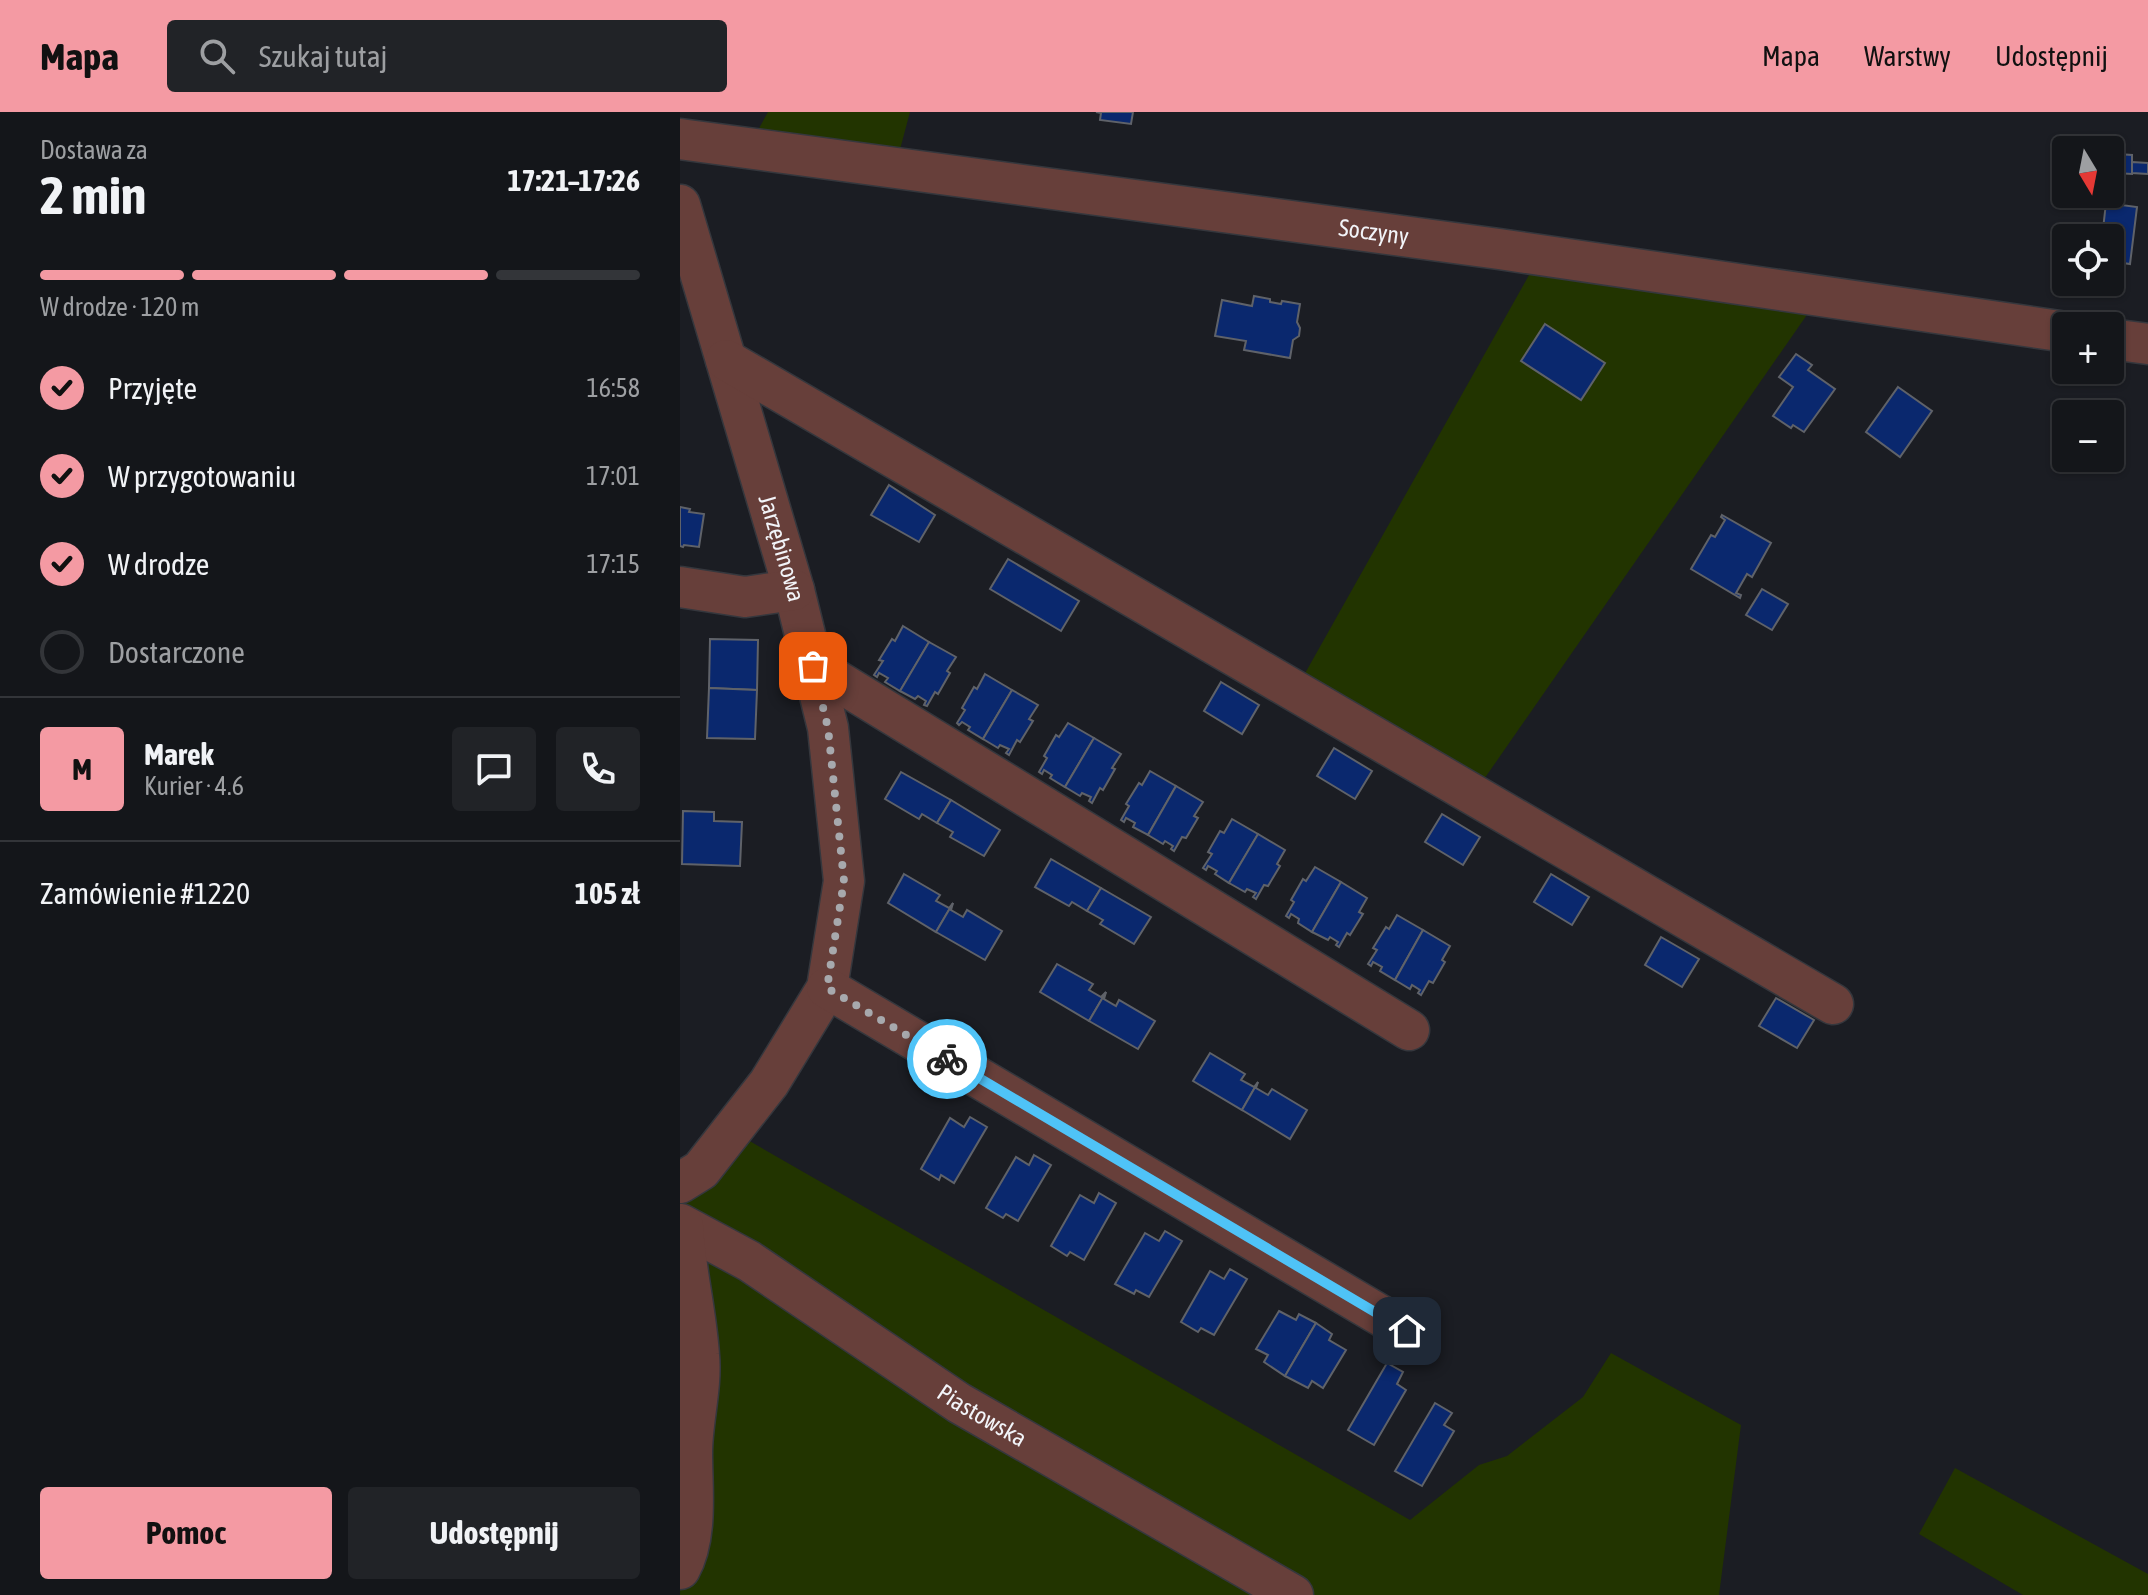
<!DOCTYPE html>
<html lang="pl">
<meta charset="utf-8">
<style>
body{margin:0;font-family:"Asap Condensed",sans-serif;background:#212327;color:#f1f3f6;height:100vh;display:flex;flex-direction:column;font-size:30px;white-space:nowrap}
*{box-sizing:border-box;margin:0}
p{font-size:26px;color:#9d9fa2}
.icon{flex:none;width:44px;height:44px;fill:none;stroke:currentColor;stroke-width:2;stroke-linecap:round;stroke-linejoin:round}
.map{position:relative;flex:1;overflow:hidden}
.drawer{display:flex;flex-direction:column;background:#14161a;width:680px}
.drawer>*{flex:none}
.needle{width:52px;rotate:170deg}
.fabs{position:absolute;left:1372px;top:24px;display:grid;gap:16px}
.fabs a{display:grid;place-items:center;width:72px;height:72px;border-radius:8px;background:#14161a;box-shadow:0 2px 6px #0004,0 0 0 2px #333539;font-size:40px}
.pin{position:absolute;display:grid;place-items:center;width:68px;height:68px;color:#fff;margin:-34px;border-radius:16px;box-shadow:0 4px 12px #0006}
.courier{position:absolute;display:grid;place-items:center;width:80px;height:80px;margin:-40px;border:6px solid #4fc3f7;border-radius:50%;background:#fff;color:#222;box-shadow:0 2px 10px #0007}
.overview em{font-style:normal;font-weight:700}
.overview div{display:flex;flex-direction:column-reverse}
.overview{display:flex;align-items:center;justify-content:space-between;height:136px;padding:0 40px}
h1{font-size:52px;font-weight:700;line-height:60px}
.bar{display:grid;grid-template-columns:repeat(4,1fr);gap:12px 8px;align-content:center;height:96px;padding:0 40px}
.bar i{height:10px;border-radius:6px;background:#333539}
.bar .current{background:#f49aa3}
.bar p{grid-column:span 4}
.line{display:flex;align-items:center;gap:20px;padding:0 40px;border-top:2px solid #333539}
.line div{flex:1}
.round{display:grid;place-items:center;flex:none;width:84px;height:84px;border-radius:8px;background:#212327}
ol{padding:0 40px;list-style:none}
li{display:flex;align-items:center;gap:24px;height:88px}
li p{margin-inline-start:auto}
li .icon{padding:8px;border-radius:50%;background:#f49aa3;color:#111;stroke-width:4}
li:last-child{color:#9d9fa2}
li i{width:44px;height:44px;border:4px solid #333539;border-radius:50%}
.cta{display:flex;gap:16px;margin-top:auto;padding:16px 40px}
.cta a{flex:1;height:92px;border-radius:8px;background:#f49aa3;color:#111;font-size:32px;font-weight:700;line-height:92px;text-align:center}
.cta a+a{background:#212327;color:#f1f3f6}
header{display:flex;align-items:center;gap:48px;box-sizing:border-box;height:112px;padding:0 40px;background:#f49aa3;color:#111}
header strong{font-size:38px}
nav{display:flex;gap:44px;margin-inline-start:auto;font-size:28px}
.search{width:560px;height:72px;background:#212327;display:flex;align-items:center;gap:20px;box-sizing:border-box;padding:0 28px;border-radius:8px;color:#9d9fa2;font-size:30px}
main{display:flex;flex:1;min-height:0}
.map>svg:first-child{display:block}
</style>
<header>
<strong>Mapa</strong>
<div class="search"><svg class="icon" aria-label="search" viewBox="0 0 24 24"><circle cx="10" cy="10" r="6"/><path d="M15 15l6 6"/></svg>Szukaj tutaj</div>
<nav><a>Mapa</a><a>Warstwy</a><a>Udostępnij</a></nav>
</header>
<main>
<section class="drawer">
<div class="overview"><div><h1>2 min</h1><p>Dostawa za</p></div><em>17:21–17:26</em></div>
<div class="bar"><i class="current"></i><i class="current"></i><i class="current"></i><i></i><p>W drodze · 120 m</p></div>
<ol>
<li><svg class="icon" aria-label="check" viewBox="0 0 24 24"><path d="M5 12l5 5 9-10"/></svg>Przyjęte<p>16:58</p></li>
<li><svg class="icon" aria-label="check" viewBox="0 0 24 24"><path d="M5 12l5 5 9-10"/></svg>W przygotowaniu<p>17:01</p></li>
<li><svg class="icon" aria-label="check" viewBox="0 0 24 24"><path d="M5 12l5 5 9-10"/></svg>W drodze<p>17:15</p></li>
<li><i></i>Dostarczone</li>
</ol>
<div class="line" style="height:144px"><b class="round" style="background:#f49aa3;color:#111">M</b><div><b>Marek</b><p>Kurier · 4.6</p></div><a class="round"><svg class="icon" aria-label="chat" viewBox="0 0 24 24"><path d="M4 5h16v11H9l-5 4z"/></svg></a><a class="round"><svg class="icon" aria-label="phone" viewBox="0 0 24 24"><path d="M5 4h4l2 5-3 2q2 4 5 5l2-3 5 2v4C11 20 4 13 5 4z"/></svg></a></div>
<div class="line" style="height:104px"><div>Zamówienie #1220</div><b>105 zł</b></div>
<div class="cta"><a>Pomoc</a><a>Udostępnij</a></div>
</section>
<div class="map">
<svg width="1468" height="1483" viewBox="0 0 1468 1483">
<rect width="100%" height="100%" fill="#1b1d23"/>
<g fill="#223400">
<path d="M 88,0 L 230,0 L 218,45 L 78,18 Z"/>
<path d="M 853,156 L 1131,197 L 800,673 L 619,572 Z"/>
<path d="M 59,1023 L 730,1408 L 799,1353 L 827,1344 L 903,1285 L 931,1241 L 1061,1313 L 1039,1483 L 624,1483 L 0,1103 L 0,1078 Z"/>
<path d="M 10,1125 L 589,1483 L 0,1483 Z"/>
<path d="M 1275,1356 L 1468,1462 L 1468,1483 L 1343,1483 L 1239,1422 Z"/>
</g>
<g fill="#0a286e" stroke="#5f6269" stroke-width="2">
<path d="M 416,0 L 453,0 L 451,12 L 420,8 L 421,1 Z"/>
<path d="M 1437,42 L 1452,43 L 1452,62 L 1436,61 Z"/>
<path d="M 1452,50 L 1468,51 L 1468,62 L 1452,61 Z"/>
<path d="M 1426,91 L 1457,95 L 1450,152 L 1430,149 L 1430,126 L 1422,126 Z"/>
<path d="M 574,184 L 590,187 L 590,190 L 601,192 L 602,189 L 620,192 L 617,210 L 620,216 L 619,224 L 613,228 L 610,246 L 564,238 L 566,229 L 535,224 L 542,188 L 572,194 Z"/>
<path d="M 865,212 L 925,251 L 901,288 L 841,249 Z"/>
<path d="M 1116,242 L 1132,253 L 1128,258 L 1155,277 L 1124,320 L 1113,313 L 1111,316 L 1093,304 L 1113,275 L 1099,265 Z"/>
<path d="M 1218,275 L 1252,299 L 1220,345 L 1186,320 Z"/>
<path d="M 209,373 L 255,403 L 239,430 L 191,403 Z"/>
<path d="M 0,395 L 10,397 L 9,400 L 24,402 L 19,435 L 4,433 L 3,435 L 0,434 Z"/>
<path d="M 1042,403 L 1091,431 L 1072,465 L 1067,462 L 1056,481 L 1061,483 L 1060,486 L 1011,457 L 1031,423 L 1035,425 L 1045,408 L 1041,405 Z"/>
<path d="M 328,447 L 399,489 L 381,519 L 310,477 Z"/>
<path d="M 1082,477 L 1108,492 L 1092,518 L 1066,503 Z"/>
<path d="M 223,514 L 249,530 L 220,579 L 205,570 L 208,566 L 199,561 L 197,565 L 194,563 L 203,549 L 199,548 L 212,527 L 215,529 Z"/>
<path d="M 30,527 L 78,528 L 77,578 L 29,576 Z"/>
<path d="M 249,530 L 276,545 L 267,559 L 270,561 L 258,582 L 255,580 L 247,594 L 244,593 L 246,589 L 238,584 L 235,587 L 220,579 Z"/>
<path d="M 305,562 L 332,578 L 303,627 L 288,618 L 290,615 L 282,610 L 279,613 L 277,611 L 285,598 L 282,596 L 294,575 L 297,577 Z"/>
<path d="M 541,570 L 579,593 L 562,622 L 524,599 Z"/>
<path d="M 29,576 L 77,578 L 75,627 L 27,626 Z"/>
<path d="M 332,578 L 358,593 L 349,607 L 353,609 L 340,630 L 337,628 L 329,643 L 326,641 L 329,637 L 320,633 L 318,636 L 303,627 Z"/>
<path d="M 388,611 L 414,626 L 385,675 L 370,666 L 372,663 L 364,658 L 362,662 L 359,660 L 367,646 L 364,644 L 376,623 L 379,625 Z"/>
<path d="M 414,626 L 441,642 L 432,656 L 435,657 L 423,678 L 420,676 L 412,691 L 409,689 L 411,685 L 402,681 L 400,684 L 385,675 Z"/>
<path d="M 654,636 L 692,659 L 675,687 L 637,664 Z"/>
<path d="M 470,659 L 496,674 L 468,723 L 453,715 L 455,711 L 446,706 L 444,710 L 441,708 L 449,694 L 446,692 L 459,671 L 462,673 Z"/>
<path d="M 221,660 L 271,688 L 257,711 L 242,702 L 239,707 L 205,687 Z"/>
<path d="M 496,674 L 523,690 L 514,704 L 518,706 L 506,726 L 502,725 L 494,739 L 491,737 L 493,734 L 485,729 L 483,732 L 468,723 Z"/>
<path d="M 271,688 L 320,718 L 304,744 L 270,725 L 273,720 L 257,711 Z"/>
<path d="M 3,699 L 34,700 L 34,709 L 62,710 L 60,754 L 2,752 Z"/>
<path d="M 762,702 L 800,725 L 783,753 L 745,730 Z"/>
<path d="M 552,707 L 578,722 L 549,771 L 535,762 L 537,759 L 528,754 L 526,758 L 523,756 L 532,742 L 528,740 L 540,719 L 544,721 Z"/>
<path d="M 578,722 L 605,738 L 597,752 L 600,754 L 588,774 L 584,773 L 576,787 L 573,785 L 576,781 L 567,777 L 565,780 L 549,771 Z"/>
<path d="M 371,747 L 421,776 L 407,799 L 392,790 L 389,794 L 355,775 Z"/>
<path d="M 635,755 L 661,770 L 632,820 L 618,811 L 619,807 L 611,802 L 609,806 L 606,804 L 614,790 L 611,788 L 623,767 L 626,769 Z"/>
<path d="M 224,762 L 260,783 L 256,789 L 269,796 L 273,791 L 256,820 L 208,791 Z"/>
<path d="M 871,762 L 909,785 L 892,813 L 854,790 Z"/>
<path d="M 661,770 L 687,786 L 679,800 L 683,802 L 670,823 L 667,821 L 659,835 L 656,833 L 658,830 L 650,825 L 648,828 L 632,820 Z"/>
<path d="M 421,776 L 471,805 L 454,832 L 420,812 L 423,808 L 407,799 Z"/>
<path d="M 273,791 L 271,798 L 283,805 L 287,798 L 322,819 L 305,848 L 256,820 Z"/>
<path d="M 717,803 L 743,818 L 715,868 L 700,859 L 702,855 L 693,850 L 691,854 L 688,852 L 697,838 L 693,836 L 706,815 L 709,817 Z"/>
<path d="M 743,818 L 770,834 L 762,848 L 765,850 L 753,871 L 749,869 L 741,883 L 738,881 L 740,878 L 732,873 L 730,877 L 715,868 Z"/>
<path d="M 981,825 L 1019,847 L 1002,875 L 965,853 Z"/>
<path d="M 377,852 L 413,872 L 409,878 L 421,885 L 426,880 L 409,909 L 360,880 Z"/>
<path d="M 426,880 L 424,887 L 436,894 L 439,888 L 475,909 L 458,937 L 409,909 Z"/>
<path d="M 1096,886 L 1134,908 L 1117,936 L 1079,914 Z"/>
<path d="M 530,941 L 565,962 L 561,968 L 574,975 L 578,970 L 562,998 L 513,969 Z"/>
<path d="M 578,970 L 576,976 L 588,983 L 592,977 L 627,998 L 610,1027 L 562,998 Z"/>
<path d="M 290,1005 L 307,1015 L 274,1071 L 261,1063 L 259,1068 L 241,1057 L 270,1006 L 284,1015 Z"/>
<path d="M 354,1043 L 371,1053 L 338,1109 L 326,1102 L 323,1106 L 306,1096 L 336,1045 L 349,1053 Z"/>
<path d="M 419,1081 L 436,1091 L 404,1148 L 390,1140 L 387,1144 L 371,1134 L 400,1083 L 414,1091 Z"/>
<path d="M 485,1119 L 502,1129 L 469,1185 L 456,1178 L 454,1182 L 435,1172 L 465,1121 L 479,1129 Z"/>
<path d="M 550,1157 L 567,1167 L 534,1223 L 521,1216 L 518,1220 L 501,1210 L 530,1159 L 544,1167 Z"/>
<path d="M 599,1199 L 616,1208 L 619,1202 L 636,1211 L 605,1264 L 584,1250 L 588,1243 L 576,1237 Z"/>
<path d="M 636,1211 L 652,1222 L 649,1228 L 666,1238 L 643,1276 L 632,1269 L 628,1276 L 605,1264 Z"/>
<path d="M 707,1251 L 723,1260 L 717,1272 L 726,1278 L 694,1333 L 668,1318 Z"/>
<path d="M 755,1291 L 772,1301 L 764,1313 L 774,1319 L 742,1374 L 715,1359 Z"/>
</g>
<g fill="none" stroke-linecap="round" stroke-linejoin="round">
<g stroke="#35373d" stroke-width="43">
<g id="minor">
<path id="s1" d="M 0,27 L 819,137 L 1386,220"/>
<path id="s2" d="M 0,93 L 114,478 L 148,616 L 164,769 L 147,876 L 89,971 L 21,1058 L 0,1071"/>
<path d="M 1430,227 L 1468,232"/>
<path d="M 46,248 L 1153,892"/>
<path d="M 0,475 L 65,485 L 114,478"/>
<path d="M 133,554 L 729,918"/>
<path d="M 147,876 L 727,1219"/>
<path id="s3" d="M 0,1112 L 69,1149 L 279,1291 L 613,1483"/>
<path d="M 0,1457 C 18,1425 12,1377 12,1341 C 12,1309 22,1275 19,1243 C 16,1199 5,1157 3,1114"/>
</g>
</g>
<use href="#minor" stroke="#673f3a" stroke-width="40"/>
</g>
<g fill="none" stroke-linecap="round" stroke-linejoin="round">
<path stroke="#a7a9ad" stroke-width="8" stroke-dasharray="0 14.4" d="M 133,554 L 148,616 L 164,769 L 147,876 L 267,947"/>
<path stroke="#4fc3f7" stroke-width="10" d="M 267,947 L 727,1219"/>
</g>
<g text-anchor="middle" stroke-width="8" stroke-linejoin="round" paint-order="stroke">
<g font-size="24" fill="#f2f4f8" stroke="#1b1d23">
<text dy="8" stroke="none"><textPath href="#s1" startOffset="700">Soczyny</textPath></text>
<text dy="8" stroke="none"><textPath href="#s2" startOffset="358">Jarzębinowa</textPath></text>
<text dy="8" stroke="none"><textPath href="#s3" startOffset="358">Piastowska</textPath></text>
</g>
</g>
</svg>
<div class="fabs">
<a><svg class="needle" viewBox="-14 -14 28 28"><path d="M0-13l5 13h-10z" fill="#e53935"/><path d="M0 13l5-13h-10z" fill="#9d9fa2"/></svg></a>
<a><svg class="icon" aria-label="locate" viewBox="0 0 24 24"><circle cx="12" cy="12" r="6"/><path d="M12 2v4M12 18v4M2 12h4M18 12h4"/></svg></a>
<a>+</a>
<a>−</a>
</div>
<div class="pin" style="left:133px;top:554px;background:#ea580c"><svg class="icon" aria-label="bag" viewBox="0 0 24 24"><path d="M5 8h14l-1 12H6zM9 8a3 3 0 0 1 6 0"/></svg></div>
<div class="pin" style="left:727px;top:1219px;background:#1f2937"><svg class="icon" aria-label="home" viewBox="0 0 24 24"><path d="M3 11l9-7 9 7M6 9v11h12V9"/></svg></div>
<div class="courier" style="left:267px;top:947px"><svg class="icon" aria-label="bike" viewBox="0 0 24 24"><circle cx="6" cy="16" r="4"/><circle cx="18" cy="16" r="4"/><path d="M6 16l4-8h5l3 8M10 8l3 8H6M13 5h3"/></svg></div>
</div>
</main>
